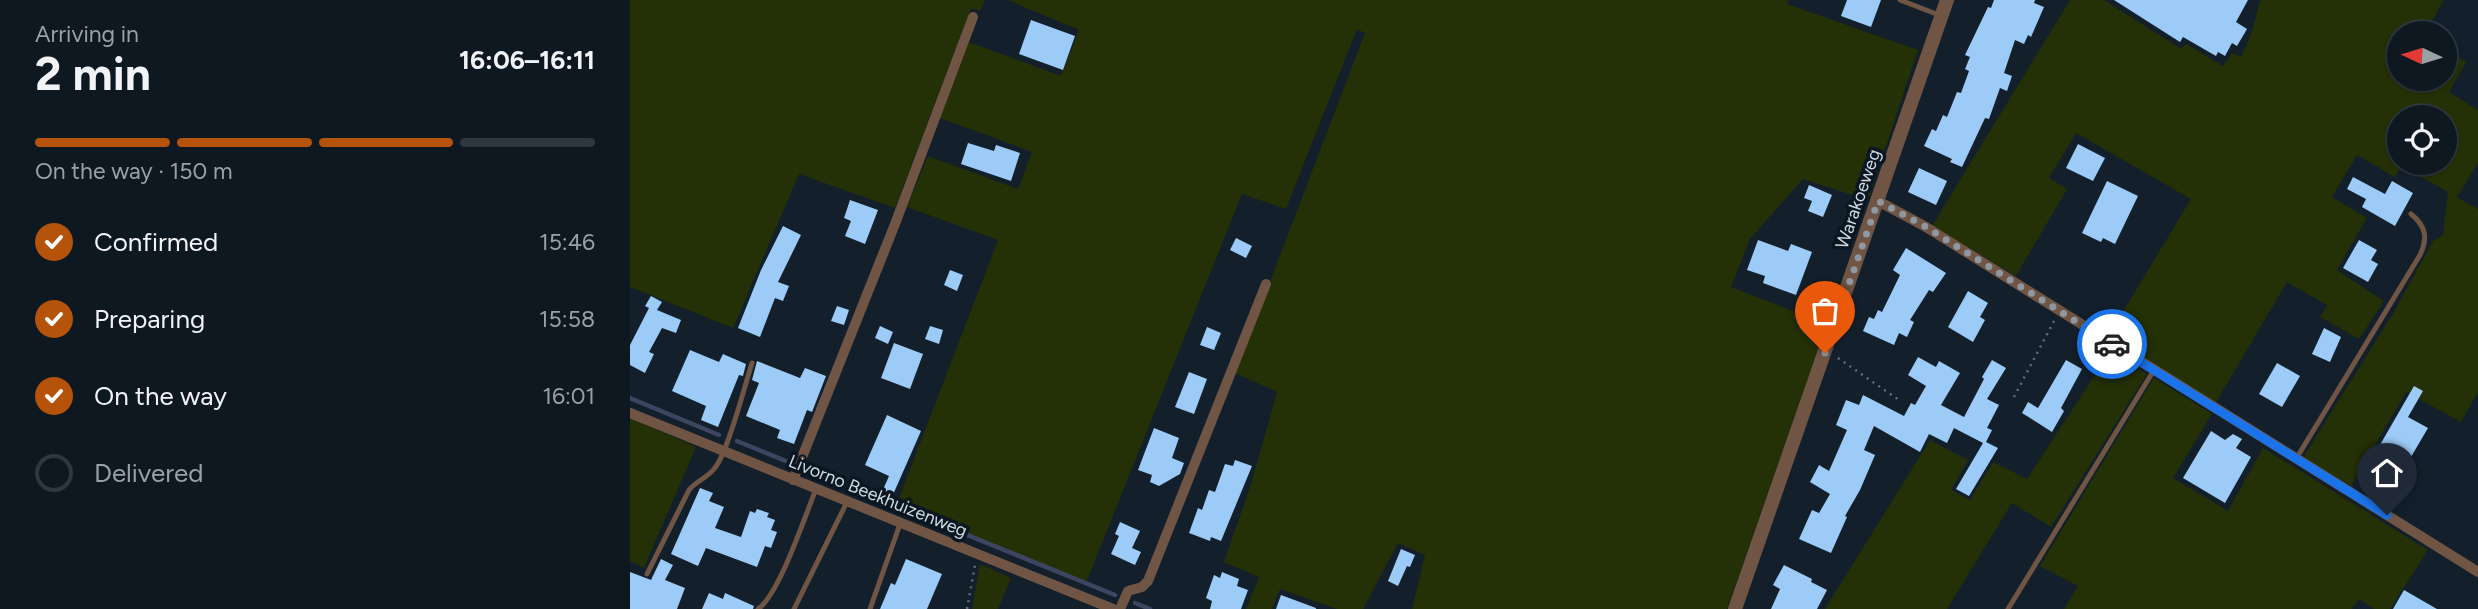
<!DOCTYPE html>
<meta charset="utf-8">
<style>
body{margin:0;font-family:Figtree,sans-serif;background:#1c252e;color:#f1f3f6;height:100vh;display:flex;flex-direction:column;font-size:26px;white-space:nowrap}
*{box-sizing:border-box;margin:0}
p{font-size:23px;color:#9ba0a5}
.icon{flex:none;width:38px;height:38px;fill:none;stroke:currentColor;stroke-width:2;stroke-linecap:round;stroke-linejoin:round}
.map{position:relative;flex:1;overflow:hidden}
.drawer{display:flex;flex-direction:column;background:#0e1821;width:630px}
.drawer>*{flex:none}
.needle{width:46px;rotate:274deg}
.controls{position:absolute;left:1757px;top:21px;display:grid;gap:14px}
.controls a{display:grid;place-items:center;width:70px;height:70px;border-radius:50%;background:#0e1821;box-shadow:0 2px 5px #0004,0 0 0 2px #2e373f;font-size:35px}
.pin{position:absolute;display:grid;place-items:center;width:60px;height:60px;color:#fff;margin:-72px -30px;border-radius:50% 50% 50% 0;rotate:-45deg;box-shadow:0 0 7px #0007}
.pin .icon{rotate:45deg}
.courier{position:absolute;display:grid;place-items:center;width:70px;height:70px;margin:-35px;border:5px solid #1a73e8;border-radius:50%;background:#fff;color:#222;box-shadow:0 2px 9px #0007}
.headline em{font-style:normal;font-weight:700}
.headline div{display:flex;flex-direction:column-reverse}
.headline{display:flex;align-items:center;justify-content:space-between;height:119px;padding:0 35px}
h1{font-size:46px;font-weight:700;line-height:52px}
.bar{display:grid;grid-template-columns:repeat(4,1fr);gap:10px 7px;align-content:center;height:84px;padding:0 35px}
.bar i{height:9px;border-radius:5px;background:#2e373f}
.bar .on{background:#b45309}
.bar p{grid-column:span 4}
ol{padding:0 35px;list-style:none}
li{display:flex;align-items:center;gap:21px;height:77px}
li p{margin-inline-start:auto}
li .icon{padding:7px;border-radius:50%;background:#b45309;color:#fff;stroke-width:4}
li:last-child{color:#9ba0a5}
li i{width:38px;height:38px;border:4px solid #2e373f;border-radius:50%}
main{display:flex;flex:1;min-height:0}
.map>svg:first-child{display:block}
</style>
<main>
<section class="drawer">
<div class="headline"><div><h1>2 min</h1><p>Arriving in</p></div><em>16:06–16:11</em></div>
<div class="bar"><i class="on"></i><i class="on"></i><i class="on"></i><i></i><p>On the way · 150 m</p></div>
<ol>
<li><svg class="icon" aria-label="check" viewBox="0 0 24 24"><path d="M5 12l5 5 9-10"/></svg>Confirmed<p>15:46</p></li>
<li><svg class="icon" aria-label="check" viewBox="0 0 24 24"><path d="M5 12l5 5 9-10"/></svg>Preparing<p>15:58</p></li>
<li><svg class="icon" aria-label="check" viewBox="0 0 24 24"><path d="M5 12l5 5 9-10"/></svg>On the way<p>16:01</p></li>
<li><i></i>Delivered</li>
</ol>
</section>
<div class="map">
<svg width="1848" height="609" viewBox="0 0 1848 609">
<rect width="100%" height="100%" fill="#13202c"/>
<g fill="#243005" fill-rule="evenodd">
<path d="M 0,0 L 355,0 L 350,11 L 341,8 L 265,208 L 169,174 L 103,328 L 0,287 Z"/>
<path d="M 378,0 L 1158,0 L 1157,4 L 1288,50 L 1238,200 L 1173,179 L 1120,239 L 1101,287 L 1197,324 L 1097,609 L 782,609 L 795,555 L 768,543 L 733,609 L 707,609 L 650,589 L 642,609 L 616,609 L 629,577 L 594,562 L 621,484 L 647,392 L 605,373 L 735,33 L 727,29 L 656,209 L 612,194 L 456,583 L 266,506 L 368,240 L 277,207 L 298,156 L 388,189 L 402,152 L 310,118 L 339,42 L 431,76 L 449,30 Z"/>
<path d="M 1440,0 L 1474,0 L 1551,49 L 1556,44 L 1593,66 L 1602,53 L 1611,57 L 1622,32 L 1630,0 L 1814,0 L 1795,33 L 1769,33 L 1769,79 L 1815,79 L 1815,49 L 1836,62 L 1819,92 L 1848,110 L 1848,163 L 1827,197 L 1848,209 L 1848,392 L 1831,422 L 1776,392 L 1721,486 L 1673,458 L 1765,310 L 1803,241 L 1813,235 L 1818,192 L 1771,166 L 1765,177 L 1727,155 L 1702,197 L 1737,218 L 1707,270 L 1754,301 L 1729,339 L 1690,317 L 1697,305 L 1657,282 L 1585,404 L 1479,335 L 1561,199 L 1446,133 L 1419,178 L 1437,189 L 1386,276 L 1302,226 ZM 1769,117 L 1815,117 L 1815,163 L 1769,163 Z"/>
<path d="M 1480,352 L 1517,374 L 1421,527 L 1382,503 L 1317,609 L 1195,609 L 1300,440 L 1338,460 L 1321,490 L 1340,500 L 1363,462 L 1397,479 Z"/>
<path d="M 1524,378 L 1582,414 L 1543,478 L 1598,511 L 1633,448 L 1798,550 L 1760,609 L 1744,609 L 1729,599 L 1722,609 L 1434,609 L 1448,586 L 1410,566 Z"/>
<path d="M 0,418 L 66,447 L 14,568 L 0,561 Z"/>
<path d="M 350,564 L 381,578 L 368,609 L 342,609 Z"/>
</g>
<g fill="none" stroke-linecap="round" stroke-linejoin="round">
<g stroke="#3e4561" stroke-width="4.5">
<path d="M 0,398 L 89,435"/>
<path d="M 107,441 L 158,462"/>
<path d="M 180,471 L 485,595"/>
<path d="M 505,603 L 520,609"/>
</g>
</g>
<g fill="#9bcbf6">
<path d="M 1217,0 L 1251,0 L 1241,27 L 1211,16 Z"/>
<path d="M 1364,0 L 1405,0 L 1404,3 L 1414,7 L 1401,37 L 1398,35 L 1394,44 L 1385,40 L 1374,73 L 1382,76 L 1377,91 L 1370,88 L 1359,119 L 1355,118 L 1332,167 L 1320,162 L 1322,159 L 1294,146 L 1302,129 L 1306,131 L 1313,115 L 1317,117 L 1327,92 L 1331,93 L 1339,71 L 1335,69 L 1340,57 L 1335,55 L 1358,7 L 1361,8 Z"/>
<path d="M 1484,0 L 1618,0 L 1606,22 L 1617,29 L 1607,46 L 1602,43 L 1595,56 L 1588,52 L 1586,56 L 1553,37 L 1550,42 Z"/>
<path d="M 401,20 L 445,36 L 433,70 L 389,54 Z"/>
<path d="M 338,143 L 364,151 L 366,145 L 390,153 L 381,181 L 331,164 Z"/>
<path d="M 1448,144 L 1475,158 L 1463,181 L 1436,168 Z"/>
<path d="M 1289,168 L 1317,181 L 1306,205 L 1278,192 Z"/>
<path d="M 1723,177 L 1755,194 L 1762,181 L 1783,193 L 1765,226 L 1732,207 L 1736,199 L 1717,189 Z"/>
<path d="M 1477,181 L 1508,196 L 1485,244 L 1473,238 L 1471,242 L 1452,233 Z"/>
<path d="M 1179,185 L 1202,195 L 1193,217 L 1178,211 L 1182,201 L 1174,198 Z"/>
<path d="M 220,200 L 248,210 L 235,244 L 215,236 L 221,221 L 214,218 Z"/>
<path d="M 153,226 L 171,235 L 148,282 L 159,286 L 153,301 L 145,298 L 130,337 L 108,328 L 131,270 Z"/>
<path d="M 606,238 L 622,246 L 616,258 L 600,250 Z"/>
<path d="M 1128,240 L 1158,251 L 1161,244 L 1182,252 L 1166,295 L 1133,283 L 1135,276 L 1117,270 Z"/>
<path d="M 1729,240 L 1747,250 L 1741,260 L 1748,264 L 1738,282 L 1713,268 Z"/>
<path d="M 1276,248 L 1316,273 L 1303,292 L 1299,290 L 1280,320 L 1284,322 L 1277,337 L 1269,333 L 1264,345 L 1233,331 L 1239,317 L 1244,319 L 1248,310 L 1252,312 L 1270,275 L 1263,270 Z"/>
<path d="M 320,270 L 333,275 L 327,291 L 314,285 Z"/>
<path d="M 1338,291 L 1358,303 L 1350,317 L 1355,320 L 1343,342 L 1318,327 Z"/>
<path d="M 21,296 L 32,302 L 27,310 L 51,320 L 46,333 L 32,328 L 19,352 L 24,354 L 15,373 L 0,365 L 0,345 L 19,308 L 15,306 Z"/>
<path d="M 207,306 L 219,310 L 214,325 L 201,321 Z"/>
<path d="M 250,326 L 263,332 L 258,344 L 245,338 Z"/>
<path d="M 300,326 L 313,330 L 309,344 L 295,339 Z"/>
<path d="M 577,327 L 591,333 L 584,350 L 570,345 Z"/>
<path d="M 1694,328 L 1711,337 L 1700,362 L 1682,354 Z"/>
<path d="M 264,343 L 293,354 L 280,389 L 251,378 Z"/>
<path d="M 60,350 L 89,362 L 93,354 L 116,364 L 113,376 L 109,375 L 88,427 L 71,420 L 76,406 L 42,391 Z"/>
<path d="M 1288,357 L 1306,367 L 1309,361 L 1330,373 L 1311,405 L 1334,417 L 1354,379 L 1352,377 L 1362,360 L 1376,368 L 1357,399 L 1369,405 L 1357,428 L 1362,430 L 1356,442 L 1368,448 L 1339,496 L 1326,489 L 1353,443 L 1324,428 L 1317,443 L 1299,434 L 1290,452 L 1244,426 L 1234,450 L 1245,455 L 1230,490 L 1215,516 L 1217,517 L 1201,553 L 1169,539 L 1182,510 L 1189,513 L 1200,494 L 1180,482 L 1189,465 L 1199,471 L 1217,430 L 1206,425 L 1216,400 L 1229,405 L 1233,395 L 1274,416 L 1281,403 L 1285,405 L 1296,386 L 1278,375 Z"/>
<path d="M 1436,360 L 1452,369 L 1431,408 L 1434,411 L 1422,432 L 1392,413 L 1398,402 L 1408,408 Z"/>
<path d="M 127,361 L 170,378 L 175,368 L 196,376 L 182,412 L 177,410 L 164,444 L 147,438 L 150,430 L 116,416 L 129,383 L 122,380 Z"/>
<path d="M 1647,363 L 1670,376 L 1652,407 L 1629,394 Z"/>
<path d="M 559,372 L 577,379 L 564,414 L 545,407 Z"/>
<path d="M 1784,386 L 1793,391 L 1778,417 L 1798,428 L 1771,474 L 1743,457 Z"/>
<path d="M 257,415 L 291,431 L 262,497 L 252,492 L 259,476 L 235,465 Z"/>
<path d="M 524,428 L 549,438 L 542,458 L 554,463 L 550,474 L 529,486 L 520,482 L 522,475 L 508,470 Z"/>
<path d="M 1581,431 L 1595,440 L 1603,434 L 1612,439 L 1606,448 L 1621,457 L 1595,503 L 1553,478 Z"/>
<path d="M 605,460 L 622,466 L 591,541 L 581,537 L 580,541 L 559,533 L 568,508 L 572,510 L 579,490 L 585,492 L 595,464 L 603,466 Z"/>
<path d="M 70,488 L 83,493 L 79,501 L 94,507 L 85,528 L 111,537 L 120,511 L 125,513 L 127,509 L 139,513 L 137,517 L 145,520 L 141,530 L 147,532 L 141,548 L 135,546 L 127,567 L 76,548 L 68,566 L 41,554 Z"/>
<path d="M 490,522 L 510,531 L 502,548 L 511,552 L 505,565 L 481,554 L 489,536 L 485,534 Z"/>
<path d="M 771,549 L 785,555 L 780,567 L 777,566 L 768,586 L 758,581 Z"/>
<path d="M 31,559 L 43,565 L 35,580 L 55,588 L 47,609 L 0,609 L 0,572 L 21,580 Z"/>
<path d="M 276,559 L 312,574 L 297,609 L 250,609 L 261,583 L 265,585 Z"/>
<path d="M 1154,565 L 1182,579 L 1181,582 L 1197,590 L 1187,609 L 1141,609 L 1150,589 L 1143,585 Z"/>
<path d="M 592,572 L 609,579 L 607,586 L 618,590 L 611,609 L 580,609 L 582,601 L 576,598 L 584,575 L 590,578 Z"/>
<path d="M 1774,590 L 1807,609 L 1763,609 Z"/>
<path d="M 79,593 L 93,599 L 95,593 L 124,606 L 123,609 L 72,609 Z"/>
<path d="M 651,595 L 686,608 L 686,609 L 646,609 Z"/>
</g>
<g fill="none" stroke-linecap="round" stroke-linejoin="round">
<g stroke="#616c77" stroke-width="2.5" stroke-dasharray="2 5" stroke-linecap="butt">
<path d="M 1208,358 L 1269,400"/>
<path d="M 1384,397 L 1424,321"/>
<path d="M 337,609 L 345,565"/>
</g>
<g stroke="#705444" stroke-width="5">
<path d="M 1270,0 L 1309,15"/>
<path d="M 1666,459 L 1790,255 C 1798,238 1796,226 1781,214"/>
<path d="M 17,574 L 59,490 C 66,481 77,478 84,469 C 97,455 115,385 122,363"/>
<path d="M 128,609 C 149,595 175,516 186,489"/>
<path d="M 164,609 L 217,502"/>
<path d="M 240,609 L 270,524"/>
<path d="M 1378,609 L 1524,370"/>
</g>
<g stroke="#705444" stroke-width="10">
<path d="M 1248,201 L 1296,227 L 1848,572"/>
<path d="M 0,413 L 483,609"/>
<path d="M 163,480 L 265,224 L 343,17"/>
<path d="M 490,609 L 498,591 L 512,587 L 518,581 L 636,284"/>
</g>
<path stroke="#705444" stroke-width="14" d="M 1105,609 L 1317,0"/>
</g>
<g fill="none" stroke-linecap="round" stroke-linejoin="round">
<path stroke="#8e98a2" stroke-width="7" stroke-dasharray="0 12.6" d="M 1195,353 L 1248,201 L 1296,227 L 1482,344"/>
<path stroke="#1a73e8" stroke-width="9" d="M 1482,344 L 1757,515"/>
</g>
<g text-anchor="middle" stroke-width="7" stroke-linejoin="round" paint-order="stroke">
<g font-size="18" fill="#d0d9e1" stroke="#0a1722">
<text transform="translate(1228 199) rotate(-71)" y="6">Warakoeweg</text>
<text transform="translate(248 496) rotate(22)" y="6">Livorno Beekhuizenweg</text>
</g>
</g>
</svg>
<div class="controls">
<a><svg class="needle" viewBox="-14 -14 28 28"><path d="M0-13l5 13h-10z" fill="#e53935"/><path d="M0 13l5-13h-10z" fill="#9ba0a5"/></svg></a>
<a><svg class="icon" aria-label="locate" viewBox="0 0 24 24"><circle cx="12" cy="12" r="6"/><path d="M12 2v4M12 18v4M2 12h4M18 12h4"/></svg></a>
</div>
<div class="pin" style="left:1195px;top:353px;background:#ea580c"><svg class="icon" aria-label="bag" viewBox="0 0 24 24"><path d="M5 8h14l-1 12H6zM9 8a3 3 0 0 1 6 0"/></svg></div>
<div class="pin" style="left:1757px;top:515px;background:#1f2937"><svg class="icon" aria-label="home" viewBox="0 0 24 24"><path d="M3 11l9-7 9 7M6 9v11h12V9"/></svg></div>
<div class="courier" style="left:1482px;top:344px"><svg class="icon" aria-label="car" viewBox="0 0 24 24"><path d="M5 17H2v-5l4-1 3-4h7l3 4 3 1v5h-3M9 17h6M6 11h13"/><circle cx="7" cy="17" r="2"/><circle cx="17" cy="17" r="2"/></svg></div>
</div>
</main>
